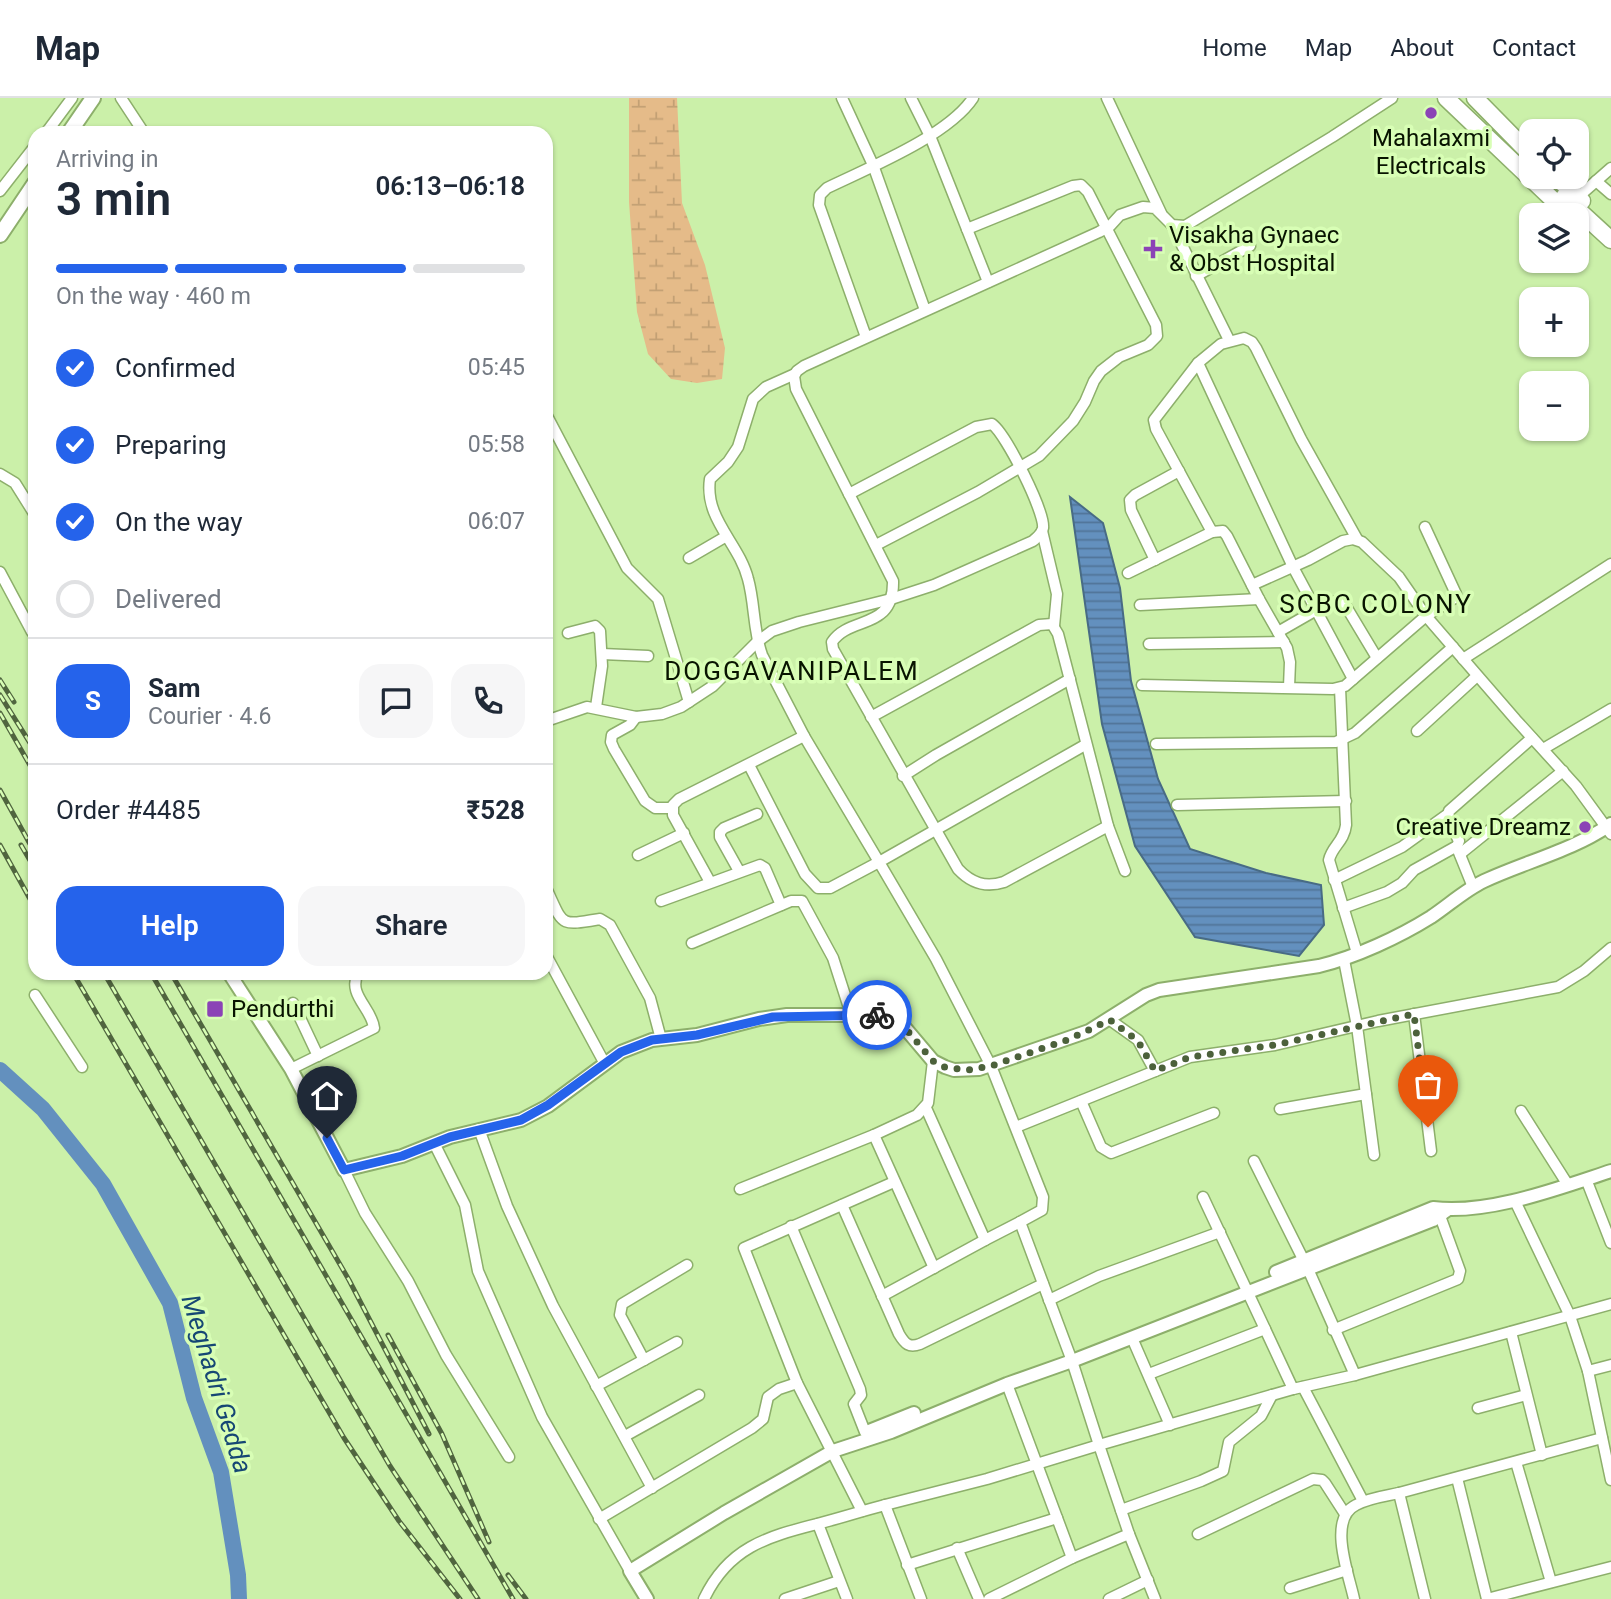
<!DOCTYPE html>
<meta charset="utf-8">
<style>
body{margin:0;font-family:Roboto,sans-serif;background:#f6f6f7;color:#1f2937;height:100vh;display:flex;flex-direction:column;font-size:26px;white-space:nowrap}
*{box-sizing:border-box;margin:0}
p{font-size:23px;color:#747a83}
.icon{flex:none;width:38px;height:38px;fill:none;stroke:currentColor;stroke-width:2;stroke-linecap:round;stroke-linejoin:round}
.map{position:relative;flex:1;overflow:hidden}
.panel{position:absolute;left:28px;top:28px;width:525px;height:854px;display:flex;flex-direction:column;background:#fff;border-radius:21px;box-shadow:0 2px 5px #0004}
.panel>*{flex:none}
.buttons{position:absolute;left:1519px;top:21px;display:grid;gap:14px}
.buttons a{display:grid;place-items:center;width:70px;height:70px;border-radius:14px;background:#fff;box-shadow:0 2px 5px #0004;font-size:35px}
.pin{position:absolute;display:grid;place-items:center;width:60px;height:60px;color:#fff;margin:-72px -30px;border-radius:50% 50% 50% 0;rotate:-45deg;box-shadow:0 0 7px #0007}
.pin .icon{rotate:45deg}
.courier{position:absolute;display:grid;place-items:center;width:70px;height:70px;margin:-35px;border:5px solid #2563eb;border-radius:50%;background:#fff;color:#222;box-shadow:0 2px 9px #0007}
.head em{font-style:normal;font-weight:600}
.head div{display:flex;flex-direction:column-reverse}
.head{display:flex;align-items:center;justify-content:space-between;height:119px;padding:0 28px}
h1{font-size:46px;font-weight:600;line-height:52px}
.bar{display:grid;grid-template-columns:repeat(4,1fr);gap:10px 7px;align-content:center;height:84px;padding:0 28px}
.bar i{height:9px;border-radius:5px;background:#e0e1e3}
.bar .current{background:#2563eb}
.bar p{grid-column:span 4}
.line{display:flex;align-items:center;gap:18px;padding:0 28px;border-top:2px solid #e0e1e3}
.line div{flex:1}
.round{display:grid;place-items:center;flex:none;width:74px;height:74px;border-radius:21px;background:#f6f6f7}
ol{padding:0 28px;list-style:none}
li{display:flex;align-items:center;gap:21px;height:77px}
li p{margin-inline-start:auto}
li .icon{padding:7px;border-radius:50%;background:#2563eb;color:#fff;stroke-width:4}
li:last-child{color:#747a83}
li i{width:38px;height:38px;border:4px solid #e0e1e3;border-radius:50%}
.primary-button{display:flex;gap:14px;margin-top:auto;padding:14px 28px}
.primary-button a{flex:1;height:80px;border-radius:21px;background:#2563eb;color:#fff;font-size:28px;font-weight:600;line-height:80px;text-align:center}
.primary-button a+a{background:#f6f6f7;color:#1f2937}
header{display:flex;align-items:center;gap:42px;box-sizing:border-box;height:98px;padding:0 35px;background:#fff;border-bottom:2px solid #e0e1e3}
header strong{font-size:33px}
nav{display:flex;gap:38px;margin-inline-start:auto;font-size:24px}
.map>svg:first-child{display:block}
</style>
<header>
<strong>Map</strong>
<nav><a>Home</a><a>Map</a><a>About</a><a>Contact</a></nav>
</header>
<div class="map">
<svg width="1611" height="1501" viewBox="0 0 1611 1501">
<defs>
<pattern id="wetland-marsh" width="20" height="14" patternUnits="userSpaceOnUse" patternTransform="scale(1.75)"><rect width="20" height="14" fill="#e5bb89"/><path d="M1 5h8M5 5V1M11 12h8M15 12V8" fill="none" stroke="#c3a074"/></pattern>
<pattern id="water-rules" width="6" height="5" patternUnits="userSpaceOnUse" patternTransform="scale(1.75)"><rect width="6" height="5" fill="#6390be"/><path d="M0 2.5h6" fill="none" stroke="#507498"/></pattern>
</defs>
<rect width="100%" height="100%" fill="#cbf0a9"/>
<path fill="url(#wetland-marsh)" d="M 629,0 L 677,0 L 682,105 L 705,167 L 725,250 L 722,281 L 697,285 L 671,281 L 648,256 L 637,214 L 629,104 Z"/>
<path fill="url(#water-rules)" stroke="#486b85" stroke-width="2" d="M 1070,399 L 1103,425 L 1120,490 L 1131,583 L 1158,681 L 1190,751 L 1266,775 L 1321,787 L 1324,827 L 1299,858 L 1195,839 L 1135,748 L 1102,626 Z"/>
<g fill="none" stroke-linecap="round" stroke-linejoin="round">
<path stroke="#6390be" stroke-width="16" d="M 0,972 L 43,1011 L 103,1086 L 170,1205 L 194,1300 L 221,1374 L 238,1477 L 239,1501"/>
<g stroke="#8daf6b" stroke-width="13">
<g id="minor">
<path d="M 121,0 L 144,35"/>
<path d="M 842,0 L 873,67 L 925,212"/>
<path d="M 911,0 L 930,38 L 988,184"/>
<path d="M 1107,0 L 1161,115"/>
<path d="M 46,35 L 72,0"/>
<path d="M 1596,83 L 1611,96"/>
<path d="M 0,93 L 35,48"/>
<path d="M 1578,99 L 1611,70"/>
<path d="M 1172,127 L 1229,242"/>
<path d="M 1196,178 L 1250,148"/>
<path d="M 866,239 L 819,107 L 820,97 L 827,90 C 868,70 948,38 973,0"/>
<path d="M 1198,265 L 1293,469 L 1353,581"/>
<path d="M 546,316 L 627,470 L 658,501 L 689,604"/>
<path d="M 0,376 L 15,385 L 35,417"/>
<path d="M 1042,433 L 1057,496 L 1054,528"/>
<path d="M 1212,434 L 1156,331 L 1154,322 L 1198,265 L 1221,246 L 1244,240 L 1252,244 L 1256,250 L 1301,341 L 1357,441"/>
<path d="M 876,447 L 978,394 L 1039,358 L 1073,323 L 1085,304 L 1094,283 L 1101,273 L 1119,259 L 1148,247 L 1157,238 L 1156,227 L 1088,94 L 1081,87 L 1073,88 L 967,131"/>
<path d="M 689,460 L 725,439"/>
<path d="M 1155,462 L 1131,412 L 1130,402 L 1135,397 L 1179,373"/>
<path d="M 0,474 L 32,534"/>
<path d="M 1128,475 L 1212,434 L 1223,433 L 1227,438 L 1259,501 L 1287,550 L 1290,564 L 1289,589"/>
<path d="M 1252,487 L 1308,462 L 1343,443 L 1353,441 L 1362,444 L 1399,479 L 1426,518 L 1516,622 L 1576,688 L 1611,736"/>
<path d="M 1140,507 L 1259,501"/>
<path d="M 1278,534 L 1325,507 L 1337,503 L 1347,510 L 1377,560"/>
<path d="M 568,535 L 595,528 L 600,533 L 602,568 L 596,609"/>
<path d="M 1149,546 L 1284,544"/>
<path d="M 602,556 L 648,558"/>
<path d="M 1463,561 L 1611,466"/>
<path d="M 1142,587 L 1333,591 L 1345,588 L 1426,518 L 1456,499 L 1456,496 L 1425,429"/>
<path d="M 1340,590 L 1346,727 C 1344,744 1332,748 1329,762 L 1357,855"/>
<path d="M 636,619 L 630,627 L 612,637 L 611,644 L 614,651 L 645,703 L 655,710 L 672,710"/>
<path d="M 871,619 L 1039,527 L 1052,526 L 1058,536 L 1108,728 L 1125,773"/>
<path d="M 546,623 L 587,609 L 636,619 L 662,616 L 681,609 L 713,588 L 757,544 L 772,533 L 799,524 L 891,501 L 934,487 L 1033,443 C 1037,439 1042,436 1043,430 C 1045,414 1006,336 992,326 L 976,329 L 849,396"/>
<path d="M 1417,633 L 1477,578"/>
<path d="M 1156,646 L 1336,644 L 1355,635 L 1453,549"/>
<path d="M 1543,651 L 1611,611"/>
<path d="M 749,667 L 805,776 L 818,790 L 830,790 L 879,764 L 804,638 L 762,557 C 753,532 755,506 748,481 C 739,445 704,421 710,381 L 728,364 L 738,349 L 753,301 L 766,289 L 795,276"/>
<path d="M 903,678 L 936,657 L 1070,581"/>
<path d="M 1177,707 L 1346,703"/>
<path d="M 1108,728 L 1004,784 C 985,790 971,785 958,771 L 833,551 L 832,544 C 850,517 894,533 893,483 L 796,291 L 794,278 L 797,273 L 804,268 L 1099,134 L 1110,128 L 1120,117 L 1143,109 L 1155,110 L 1172,127 L 1185,128 L 1332,39 L 1392,0"/>
<path d="M 1458,752 L 1473,789"/>
<path d="M 1460,756 L 1563,673"/>
<path d="M 638,757 L 684,735"/>
<path d="M 739,773 L 720,739 L 720,734 L 724,730 L 757,716"/>
<path d="M 1334,782 L 1402,749 L 1448,716"/>
<path d="M 710,784 L 673,717 L 673,707 L 679,701 L 804,638"/>
<path d="M 546,790 C 564,828 558,828 600,821 L 610,827 L 650,900 L 661,941"/>
<path d="M 661,803 L 760,767 L 765,770 L 781,807"/>
<path d="M 1343,810 L 1387,794 L 1402,785 L 1414,772 L 1457,748 L 1459,743 L 1448,721 L 1449,713 L 1532,640"/>
<path d="M 692,845 L 791,803 L 802,803 L 833,860 L 851,916"/>
<path d="M 546,857 L 605,966"/>
<path d="M 1344,862 L 1357,928 L 1374,1057"/>
<path d="M 35,897 L 82,969"/>
<path d="M 293,905 L 318,958"/>
<path d="M 1414,916 L 1431,1053"/>
<path d="M 1110,922 L 1138,942 L 1155,973"/>
<path d="M 291,971 L 374,930 C 372,910 347,897 358,875"/>
<path d="M 1081,1003 L 1101,1049 L 1111,1055 L 1214,1015"/>
<path d="M 926,1010 L 985,1142 L 1020,1124"/>
<path d="M 1280,1011 L 1366,996"/>
<path d="M 1521,1013 L 1568,1087"/>
<path d="M 1016,1029 L 1190,959 L 1275,947 L 1378,923 L 1558,889 L 1584,873 L 1611,850"/>
<path d="M 479,1031 L 507,1108 L 553,1208 L 652,1390"/>
<path d="M 874,1037 L 934,1170"/>
<path d="M 434,1045 L 465,1107 L 478,1173 L 542,1319 L 630,1473"/>
<path d="M 1254,1063 L 1308,1171 L 1355,1277"/>
<path d="M 344,1072 L 365,1115 L 408,1183 L 446,1257 L 509,1359"/>
<path d="M 1586,1081 L 1611,1145"/>
<path d="M 740,1091 L 874,1037 L 917,1017 L 928,1005 L 933,963"/>
<path d="M 1515,1103 L 1570,1218 L 1588,1273 L 1611,1267"/>
<path d="M 842,1107 L 899,1236 C 905,1246 909,1250 920,1246 L 1043,1186"/>
<path d="M 791,1128 L 860,1291 L 861,1297 L 854,1306 L 865,1334"/>
<path d="M 882,1198 L 985,1142"/>
<path d="M 1049,1202 L 1099,1178 L 1220,1134"/>
<path d="M 1333,1232 L 1458,1181 L 1460,1173 L 1440,1118"/>
<path d="M 1511,1234 L 1542,1357"/>
<path d="M 1132,1240 L 1170,1327"/>
<path d="M 644,1262 L 620,1217 L 622,1206 L 687,1167"/>
<path d="M 1588,1273 L 1611,1382"/>
<path d="M 1149,1276 L 1265,1231 L 1203,1099"/>
<path d="M 1007,1286 L 1072,1460"/>
<path d="M 596,1288 L 677,1244"/>
<path d="M 1303,1289 L 1363,1403"/>
<path d="M 1293,1291 L 1355,1277 L 1611,1206"/>
<path d="M 1478,1310 L 1526,1297"/>
<path d="M 625,1338 L 699,1297"/>
<path d="M 1516,1364 L 1551,1484"/>
<path d="M 1457,1380 L 1487,1501"/>
<path d="M 885,1407 L 987,1381 L 1099,1347 L 1072,1263 L 1020,1124 L 1042,1112 L 1043,1099 L 991,968 L 936,861 L 879,764 L 1085,647"/>
<path d="M 1121,1412 L 1201,1383 L 1223,1373 L 1229,1344 L 1261,1318 L 1272,1297"/>
<path d="M 862,1413 L 797,1285 L 744,1150 L 894,1084"/>
<path d="M 599,1421 L 752,1330 L 763,1321 L 768,1299 L 779,1291 L 797,1285"/>
<path d="M 818,1426 L 847,1501"/>
<path d="M 1129,1436 L 1099,1347 L 1293,1291 L 1265,1231"/>
<path d="M 1198,1436 L 1313,1381 L 1322,1382 L 1325,1385 L 1345,1416"/>
<path d="M 957,1450 L 979,1501"/>
<path d="M 907,1467 L 1057,1420"/>
<path d="M 1290,1490 L 1347,1472"/>
<path d="M 704,1501 C 728,1450 766,1439 817,1426 C 840,1420 862,1413 885,1407 L 921,1501"/>
<path d="M 785,1501 L 839,1483"/>
<path d="M 989,1501 L 1072,1460 L 1129,1436 L 1155,1501"/>
<path d="M 1109,1501 L 1148,1482"/>
<path d="M 1354,1501 C 1349,1477 1327,1421 1356,1407 C 1368,1400 1385,1398 1399,1395"/>
<path d="M 1425,1501 L 1399,1395 L 1602,1340"/>
<path d="M 1487,1501 L 1611,1469"/>
</g>
</g>
<g stroke="#8daf6b" stroke-width="16">
<g id="tertiary">
<path d="M 229,875 L 291,971 L 344,1072 L 402,1058 L 450,1039 L 521,1022 L 548,1008 L 621,954 L 652,942 L 697,937 L 759,921 L 787,917 L 879,917 L 900,924 L 933,963 L 945,969 L 954,972 L 979,971 L 1089,933 L 1146,897 L 1159,892 L 1319,868 C 1356,859 1399,839 1431,819 C 1449,807 1465,792 1484,783 C 1527,763 1572,753 1611,726"/>
<path d="M 1276,1174 L 1433,1110 C 1488,1117 1559,1090 1611,1073"/>
<path d="M 869,1333 L 914,1315"/>
<path d="M 647,1501 L 630,1473 L 724,1415 L 833,1353 L 891,1334 L 1007,1286 L 1072,1263 L 1433,1122 L 1447,1112"/>
</g>
</g>
<g stroke="#8daf6b" stroke-width="18">
<g id="secondary">
<path d="M 69,35 L 93,0"/>
<path d="M 0,137 L 35,85"/>
</g>
</g>
<g stroke="#8daf6b" stroke-width="19">
<g id="primary">
<path d="M 1446,0 L 1569,117"/>
<path d="M 1475,0 L 1531,57"/>
<path d="M 1556,79 L 1582,103"/>
<path d="M 1564,99 L 1611,142"/>
</g>
</g>
<use href="#minor" stroke="#fff" stroke-width="10"/>
<use href="#tertiary" stroke="#fff" stroke-width="12"/>
<use href="#secondary" stroke="#fff" stroke-width="14"/>
<use href="#primary" stroke="#fff" stroke-width="16"/>
<g stroke="#50653f" stroke-width="5">
<g id="rail">
<path d="M 0,582 L 14,604"/>
<path d="M 0,597 L 35,653"/>
<path d="M 0,615 L 35,676"/>
<path d="M 0,692 L 35,755"/>
<path d="M 0,747 L 35,810"/>
<path d="M 21,747 L 35,771"/>
<path d="M 73,875 L 344,1340 L 399,1423 L 460,1501"/>
<path d="M 104,875 L 390,1368 L 478,1501"/>
<path d="M 151,875 L 513,1501"/>
<path d="M 171,875 L 349,1182 L 429,1336"/>
<path d="M 388,1237 L 442,1336 L 489,1444"/>
<path d="M 508,1477 L 526,1501"/>
</g>
</g>
<use href="#rail" stroke="#d8feb5" stroke-width="2.5" stroke-dasharray="8" stroke-linecap="butt"/>
</g>
<g fill="none" stroke-linecap="round" stroke-linejoin="round">
<path stroke="#4c613b" stroke-width="7" stroke-dasharray="0 12.6" d="M 877,917 L 900,924 L 933,963 L 944,969 L 968,972 L 991,968 L 1067,942 L 1110,922 L 1138,943 L 1155,973 L 1190,959 L 1275,947 L 1414,916 L 1428,1029"/>
<path stroke="#2563eb" stroke-width="9" d="M 327,1040 L 344,1072 L 402,1058 L 450,1039 L 521,1022 L 548,1007 L 621,954 L 652,942 L 697,937 L 773,919 L 877,917"/>
</g>
<g fill="#8b43b6" stroke="#d8feb5" stroke-width="2.5">
<circle cx="1431" cy="15" r="7"/>
<path d="M1149.5 140.5h7v7h7v7h-7v7h-7v-7h-7v-7h7z"/>
<circle cx="1585" cy="729" r="7"/>
<rect x="206" y="902" width="18" height="18" rx="3.5"/>
</g>
<g text-anchor="middle" stroke-width="7" stroke-linejoin="round" paint-order="stroke">
<g font-size="24" fill="#081400" stroke="#d8feb5" text-anchor="start">
<text x="1431" y="48" text-anchor="middle">Mahalaxmi<tspan x="1431" dy="28">Electricals</tspan></text>
<text x="1169" y="145">Visakha Gynaec<tspan x="1169" dy="28">&amp; Obst Hospital</tspan></text>
<text x="1571" y="737" text-anchor="end">Creative Dreamz</text>
<text x="231" y="919">Pendurthi</text>
</g>
<g font-size="26" letter-spacing="2" fill="#081400" stroke="#d8feb5">
<text x="1376" y="515">SCBC COLONY</text>
<text x="792" y="582">DOGGAVANIPALEM</text>
</g>
<g font-size="26" font-style="italic" fill="#164774" stroke="#d8feb5">
<text transform="translate(217 1286) rotate(73)" y="9">Meghadri Gedda</text>
</g>
</g>
</svg>
<div class="buttons">
<a><svg class="icon" aria-label="locate" viewBox="0 0 24 24"><circle cx="12" cy="12" r="6"/><path d="M12 2v4M12 18v4M2 12h4M18 12h4"/></svg></a>
<a><svg class="icon" aria-label="layers" viewBox="0 0 24 24"><path d="M12 4l9 5-9 5-9-5zM3 14l9 5 9-5"/></svg></a>
<a>+</a>
<a>−</a>
</div>
<div class="pin" style="left:1428px;top:1029px;background:#ea580c"><svg class="icon" aria-label="bag" viewBox="0 0 24 24"><path d="M5 8h14l-1 12H6zM9 8a3 3 0 0 1 6 0"/></svg></div>
<div class="pin" style="left:327px;top:1040px;background:#1f2937"><svg class="icon" aria-label="home" viewBox="0 0 24 24"><path d="M3 11l9-7 9 7M6 9v11h12V9"/></svg></div>
<div class="courier" style="left:877px;top:917px"><svg class="icon" aria-label="bike" viewBox="0 0 24 24"><circle cx="6" cy="16" r="4"/><circle cx="18" cy="16" r="4"/><path d="M6 16l4-8h5l3 8M10 8l3 8H6M13 5h3"/></svg></div>
<section class="panel">
<div class="head"><div><h1>3 min</h1><p>Arriving in</p></div><em>06:13–06:18</em></div>
<div class="bar"><i class="current"></i><i class="current"></i><i class="current"></i><i></i><p>On the way · 460 m</p></div>
<ol>
<li><svg class="icon" aria-label="check" viewBox="0 0 24 24"><path d="M5 12l5 5 9-10"/></svg>Confirmed<p>05:45</p></li>
<li><svg class="icon" aria-label="check" viewBox="0 0 24 24"><path d="M5 12l5 5 9-10"/></svg>Preparing<p>05:58</p></li>
<li><svg class="icon" aria-label="check" viewBox="0 0 24 24"><path d="M5 12l5 5 9-10"/></svg>On the way<p>06:07</p></li>
<li><i></i>Delivered</li>
</ol>
<div class="line" style="height:126px"><b class="round" style="background:#2563eb;color:#fff">S</b><div><b>Sam</b><p>Courier · 4.6</p></div><a class="round"><svg class="icon" aria-label="chat" viewBox="0 0 24 24"><path d="M4 5h16v11H9l-5 4z"/></svg></a><a class="round"><svg class="icon" aria-label="phone" viewBox="0 0 24 24"><path d="M5 4h4l2 5-3 2q2 4 5 5l2-3 5 2v4C11 20 4 13 5 4z"/></svg></a></div>
<div class="line" style="height:91px"><div>Order #4485</div><b>₹528</b></div>
<div class="primary-button"><a>Help</a><a>Share</a></div>
</section>
</div>
